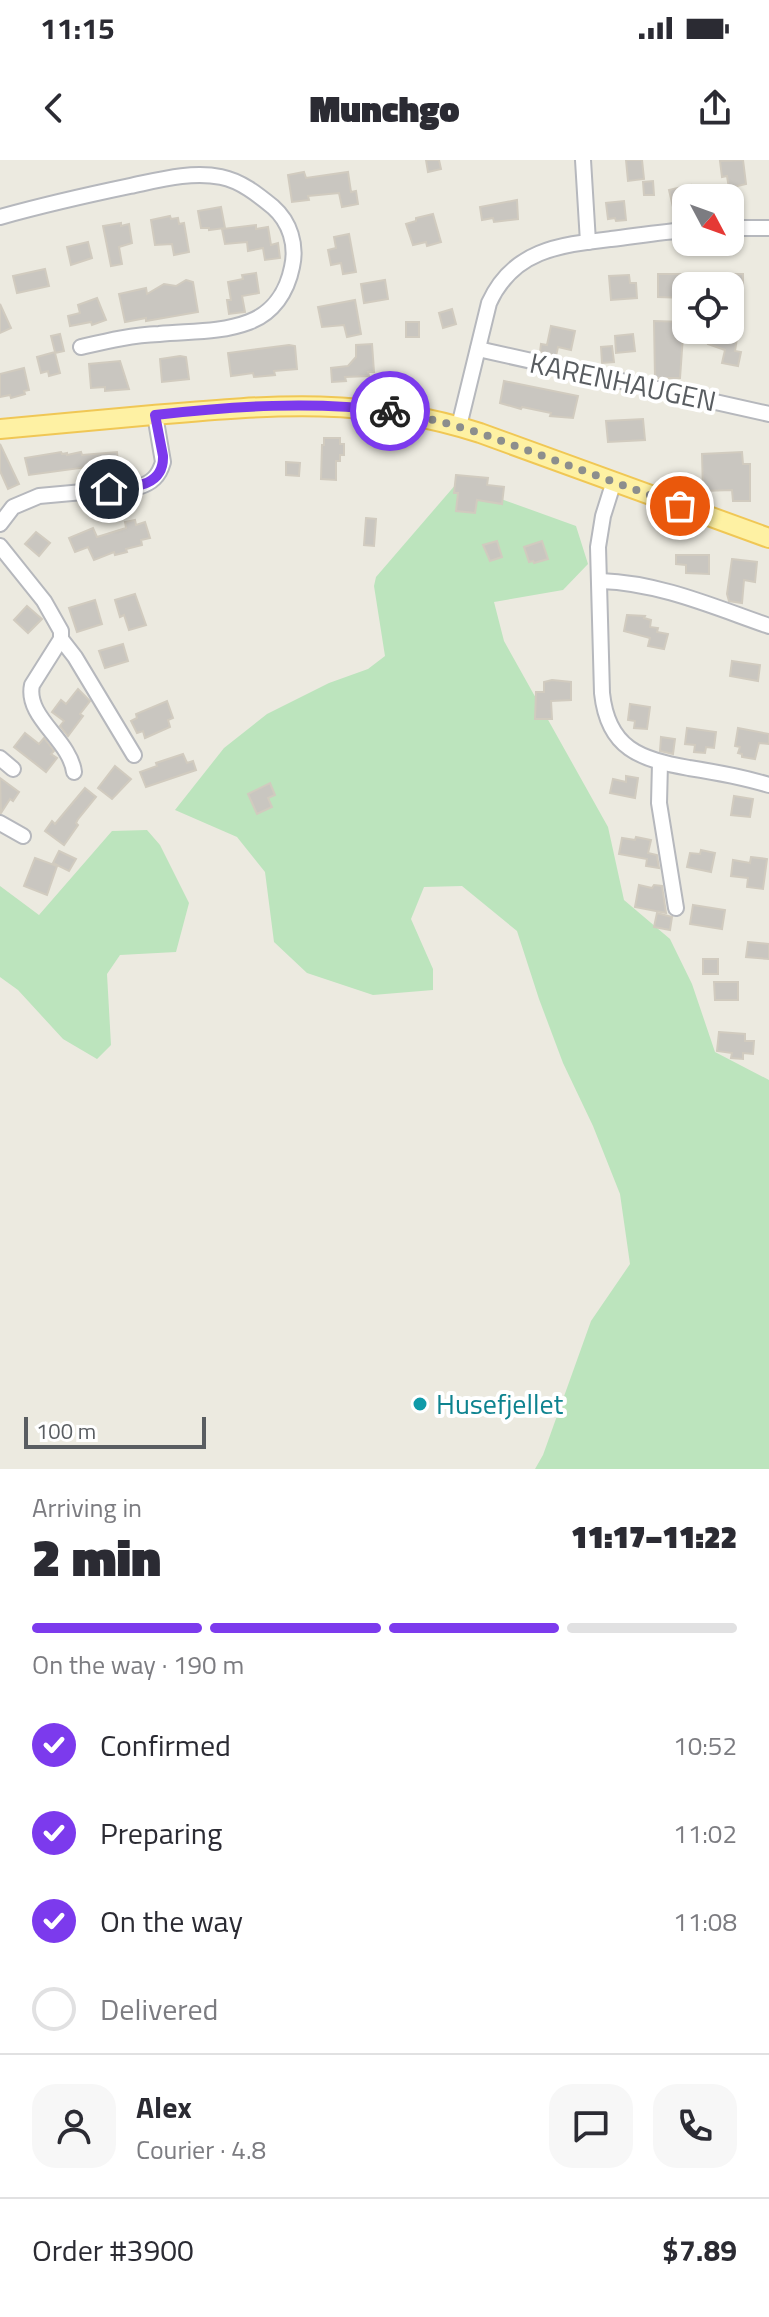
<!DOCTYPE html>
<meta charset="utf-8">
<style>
body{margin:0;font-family:"Titillium Web",sans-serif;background:#f7f7f7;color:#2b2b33;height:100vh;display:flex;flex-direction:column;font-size:30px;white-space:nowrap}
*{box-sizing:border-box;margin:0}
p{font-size:26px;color:#7c7c81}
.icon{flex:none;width:44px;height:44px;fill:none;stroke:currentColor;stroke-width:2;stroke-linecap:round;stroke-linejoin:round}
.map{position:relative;height:1309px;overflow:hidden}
.panel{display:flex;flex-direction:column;background:#fff;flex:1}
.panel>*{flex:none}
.needle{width:52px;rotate:131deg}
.fabs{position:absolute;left:672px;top:24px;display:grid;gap:16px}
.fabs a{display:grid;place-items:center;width:72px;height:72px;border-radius:16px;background:#fff;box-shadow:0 2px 6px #0004;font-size:40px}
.scale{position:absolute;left:24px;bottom:20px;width:182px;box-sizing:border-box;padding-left:8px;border:4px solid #595d61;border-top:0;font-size:22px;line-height:28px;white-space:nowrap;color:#595d61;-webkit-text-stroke:6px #fff;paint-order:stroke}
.pin{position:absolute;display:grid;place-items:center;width:68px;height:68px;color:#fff;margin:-34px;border:4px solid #fff;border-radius:50%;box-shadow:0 2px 8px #0007}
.courier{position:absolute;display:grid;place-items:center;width:80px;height:80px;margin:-40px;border:6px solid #7c3aed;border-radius:50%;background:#fff;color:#222;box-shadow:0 2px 10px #0007}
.summary em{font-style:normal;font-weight:800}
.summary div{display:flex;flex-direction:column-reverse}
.summary{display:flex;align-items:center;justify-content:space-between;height:136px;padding:0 32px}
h1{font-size:52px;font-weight:800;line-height:60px}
.bar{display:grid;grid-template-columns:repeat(4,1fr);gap:12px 8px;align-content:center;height:96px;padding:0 32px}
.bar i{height:10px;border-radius:6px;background:#e1e1e2}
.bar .active{background:#7c3aed}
.bar p{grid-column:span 4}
.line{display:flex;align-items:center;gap:20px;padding:0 32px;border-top:2px solid #e1e1e2}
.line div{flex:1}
.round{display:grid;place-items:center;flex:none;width:84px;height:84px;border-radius:24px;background:#f7f7f7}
ol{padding:0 32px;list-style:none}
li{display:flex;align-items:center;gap:24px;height:88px}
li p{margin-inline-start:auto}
li .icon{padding:8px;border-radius:50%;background:#7c3aed;color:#fff;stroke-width:4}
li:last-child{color:#7c7c81}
li i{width:44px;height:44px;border:4px solid #e1e1e2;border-radius:50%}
.status{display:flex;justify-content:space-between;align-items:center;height:56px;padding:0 40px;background:#fff;direction:ltr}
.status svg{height:22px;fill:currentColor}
header{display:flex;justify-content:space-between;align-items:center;height:104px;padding:0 32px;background:#fff;font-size:36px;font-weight:800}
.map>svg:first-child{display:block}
</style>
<div class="status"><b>11:15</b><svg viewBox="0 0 49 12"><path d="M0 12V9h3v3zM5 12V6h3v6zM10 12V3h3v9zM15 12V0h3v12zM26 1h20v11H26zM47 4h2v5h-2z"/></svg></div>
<header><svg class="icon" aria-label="back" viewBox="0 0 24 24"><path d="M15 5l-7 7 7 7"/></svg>Munchgo<svg class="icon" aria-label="share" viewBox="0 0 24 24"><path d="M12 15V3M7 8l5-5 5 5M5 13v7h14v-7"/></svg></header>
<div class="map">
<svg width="769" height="1309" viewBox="0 0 769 1309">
<rect width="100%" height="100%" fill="#eceae0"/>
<g fill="#bce4bd">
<path d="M 457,323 L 576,366 L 588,404 L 563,430 L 494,442 L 504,481 L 608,667 L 624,740 L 670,779 L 692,824 L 715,892 L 769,920 L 769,1309 L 535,1309 L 543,1295 L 591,1161 L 630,1104 L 620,1034 L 593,966 L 563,903 L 539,839 L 517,771 L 462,726 L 424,727 L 411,759 L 433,809 L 433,830 L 373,835 L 307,813 L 274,782 L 265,712 L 237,677 L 175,650 L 224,588 L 267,554 L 329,523 L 368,509 L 385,496 L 374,426 L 376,417 Z"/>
<path d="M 147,670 L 160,685 L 189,743 L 176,792 L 120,795 L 107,814 L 111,885 L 97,899 L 63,879 L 18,830 L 0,817 L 0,726 L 39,755 L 112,671 Z"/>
</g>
<g fill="#c9c6c0" stroke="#d1cbbf" stroke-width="2">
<path d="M 426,0 L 439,0 L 441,9 L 428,12 Z"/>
<path d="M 626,0 L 642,0 L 644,19 L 628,21 Z"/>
<path d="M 743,0 L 746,24 L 729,28 L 727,16 L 722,17 L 720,1 Z"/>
<path d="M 304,12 L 306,18 L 348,12 L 351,32 L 356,31 L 358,44 L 342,47 L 339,33 L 308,36 L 309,40 L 292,42 L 288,15 Z"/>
<path d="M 653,21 L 654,35 L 644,35 L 643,22 Z"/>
<path d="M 691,25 L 694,38 L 686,38 L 686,44 L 673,47 L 669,30 Z"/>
<path d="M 517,40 L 518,59 L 494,62 L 493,58 L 482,60 L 480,47 Z"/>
<path d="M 624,41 L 626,60 L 616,61 L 615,58 L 608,59 L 606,43 Z"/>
<path d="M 221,47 L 225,68 L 209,70 L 209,68 L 201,68 L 198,51 Z"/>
<path d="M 433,54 L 441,82 L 427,86 L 426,82 L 413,85 L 406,64 L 416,61 L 416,58 Z"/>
<path d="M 170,56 L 171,59 L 178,58 L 179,64 L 184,63 L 189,92 L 174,95 L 172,84 L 155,85 L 151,60 Z"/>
<path d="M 121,63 L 121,66 L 129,64 L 132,83 L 119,87 L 122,104 L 111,106 L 103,66 Z"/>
<path d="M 256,65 L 256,69 L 268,67 L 271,85 L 278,83 L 280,98 L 265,100 L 263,88 L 248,91 L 247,82 L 225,84 L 222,69 Z"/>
<path d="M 349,74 L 356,112 L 343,114 L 341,103 L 331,105 L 328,90 L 336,88 L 334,77 Z"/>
<path d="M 88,82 L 92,98 L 71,105 L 67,87 Z"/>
<path d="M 45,109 L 49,126 L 17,133 L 13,116 Z"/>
<path d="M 256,113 L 259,133 L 242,136 L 245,152 L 229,154 L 227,140 L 231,140 L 228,122 L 243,119 L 242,115 Z"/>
<path d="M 658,114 L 686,114 L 686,138 L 658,137 Z"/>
<path d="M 721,114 L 743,114 L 743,137 L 730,137 L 730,126 L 721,126 Z"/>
<path d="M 629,115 L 630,123 L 636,123 L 637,138 L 611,140 L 609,116 Z"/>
<path d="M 186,120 L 193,122 L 198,152 L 146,161 L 146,158 L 125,162 L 119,134 L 146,128 L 147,134 L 164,124 L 176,126 Z"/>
<path d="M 385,120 L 388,139 L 364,143 L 361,124 Z"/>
<path d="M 97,138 L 106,160 L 92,165 L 91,162 L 70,166 L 68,156 L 80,153 L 78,145 Z"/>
<path d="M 355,140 L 361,174 L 347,177 L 344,165 L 322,167 L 318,147 Z"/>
<path d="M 0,144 L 11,168 L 0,173 Z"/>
<path d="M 452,149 L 456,164 L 443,168 L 439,153 Z"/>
<path d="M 654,161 L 684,162 L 680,218 L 655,218 Z"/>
<rect x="406" y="162" width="13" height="15"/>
<path d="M 551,166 L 575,171 L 571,190 L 558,187 L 556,196 L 540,192 L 541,184 L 547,185 Z"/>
<path d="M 711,170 L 738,172 L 735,191 L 741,192 L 738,206 L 722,203 L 725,190 L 708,184 Z"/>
<path d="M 60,174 L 64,191 L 55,193 L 60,213 L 49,216 L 48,211 L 41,213 L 37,197 L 55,192 L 51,176 Z"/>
<path d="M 633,174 L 635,191 L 616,193 L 615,176 Z"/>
<path d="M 372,184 L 374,212 L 368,212 L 369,216 L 345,217 L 346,221 L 332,222 L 331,208 L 348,206 L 356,197 L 356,185 Z"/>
<path d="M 289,185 L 295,186 L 297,209 L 274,211 L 275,215 L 254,217 L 253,213 L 231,216 L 228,193 Z"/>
<path d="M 612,186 L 614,202 L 602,203 L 601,187 Z"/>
<path d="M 180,196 L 186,197 L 189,219 L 162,222 L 160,199 Z"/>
<path d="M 120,201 L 129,229 L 105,231 L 105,227 L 91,228 L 89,204 Z"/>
<path d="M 24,208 L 29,230 L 24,231 L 25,234 L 11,238 L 10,235 L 0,237 L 0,214 Z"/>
<path d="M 504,221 L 578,236 L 573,258 L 550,256 L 551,253 L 522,247 L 521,249 L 500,243 Z"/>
<path d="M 643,259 L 645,280 L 608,282 L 606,261 Z"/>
<path d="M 324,278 L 340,278 L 340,284 L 344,284 L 344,295 L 340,295 L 340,301 L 336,301 L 336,320 L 321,319 L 322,285 L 324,285 Z"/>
<path d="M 0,284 L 19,324 L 8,329 L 0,311 Z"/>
<path d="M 61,292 L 62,294 L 67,293 L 67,295 L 81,292 L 82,295 L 117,292 L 119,313 L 114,314 L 114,316 L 95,318 L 95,316 L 90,316 L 87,307 L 29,315 L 25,298 Z"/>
<path d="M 742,292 L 743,304 L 750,304 L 750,341 L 733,341 L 732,330 L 703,331 L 702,294 Z"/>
<path d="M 286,302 L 300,303 L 299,316 L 286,315 Z"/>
<path d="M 456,315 L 488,318 L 487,325 L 504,327 L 502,344 L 477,340 L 475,353 L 456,351 L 458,333 L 454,333 Z"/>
<path d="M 366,358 L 376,359 L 374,386 L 364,385 Z"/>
<path d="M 135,360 L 136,365 L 145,362 L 150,378 L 141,380 L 142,385 L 126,389 L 127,392 L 115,395 L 114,392 L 94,400 L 88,387 L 75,392 L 69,378 L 93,368 L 97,377 L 126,368 L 125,362 Z"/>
<path d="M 36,372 L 50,383 L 39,396 L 25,384 Z"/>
<path d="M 497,381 L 502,397 L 490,401 L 483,385 Z"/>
<path d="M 542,381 L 548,399 L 534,403 L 533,401 L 529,402 L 524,387 Z"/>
<path d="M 676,395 L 709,395 L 709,414 L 686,413 L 686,405 L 676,404 Z"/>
<path d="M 732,399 L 757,402 L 755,422 L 744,420 L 742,443 L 729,441 L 727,434 Z"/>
<path d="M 135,434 L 146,465 L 129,470 L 124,455 L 120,457 L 115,440 Z"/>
<path d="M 95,440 L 102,464 L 77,472 L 69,448 Z"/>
<path d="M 27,446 L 42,459 L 28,473 L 14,460 Z"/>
<path d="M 627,455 L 645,456 L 644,458 L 651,460 L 650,467 L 658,468 L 657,472 L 668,474 L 664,489 L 648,486 L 650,478 L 624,471 Z"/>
<path d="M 123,484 L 128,501 L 105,508 L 99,491 Z"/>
<path d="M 732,501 L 760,505 L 758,521 L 730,516 Z"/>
<path d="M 552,520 L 571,522 L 571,540 L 551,541 L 552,559 L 535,559 L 536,532 L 544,532 L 544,522 Z"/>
<path d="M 78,529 L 90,541 L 80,554 L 83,556 L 68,576 L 60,566 L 64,561 L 52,552 L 61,540 L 66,544 Z"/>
<path d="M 167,541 L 173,558 L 168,560 L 170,567 L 145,578 L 143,571 L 137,573 L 131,561 L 137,558 L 136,554 Z"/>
<path d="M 630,544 L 650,547 L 647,569 L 634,568 L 635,561 L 628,560 Z"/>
<path d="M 687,568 L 716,572 L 714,588 L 706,587 L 705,593 L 694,592 L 695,585 L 685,584 Z"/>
<path d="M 738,568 L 769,574 L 769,584 L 759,583 L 755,599 L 742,597 L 742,594 L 738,593 L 740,587 L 735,586 Z"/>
<path d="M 25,573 L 39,584 L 44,578 L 54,591 L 51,594 L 57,598 L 46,612 L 14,587 Z"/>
<path d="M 661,577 L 675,579 L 673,594 L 660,591 Z"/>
<path d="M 183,594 L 187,603 L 193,601 L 196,610 L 146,627 L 140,612 L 157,606 L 156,603 Z"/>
<path d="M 115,606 L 131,619 L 112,639 L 98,628 Z"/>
<path d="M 626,616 L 638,618 L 635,638 L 610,633 L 613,619 L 626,622 Z"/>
<path d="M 0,618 L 19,632 L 13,641 L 10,639 L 1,653 Z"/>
<path d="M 270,623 L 275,635 L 268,638 L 272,647 L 257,654 L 248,634 Z"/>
<path d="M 85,628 L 96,637 L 78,659 L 76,663 L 78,665 L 64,685 L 45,671 L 52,661 L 55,664 Z"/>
<path d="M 734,636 L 753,639 L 750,657 L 731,655 Z"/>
<path d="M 636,677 L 651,680 L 648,693 L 657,695 L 659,708 L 646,706 L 647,699 L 619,694 L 622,678 L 635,680 Z"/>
<path d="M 701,690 L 715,693 L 711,712 L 687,707 L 690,693 L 700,694 Z"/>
<path d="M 59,691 L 76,699 L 69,711 L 53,703 Z"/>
<path d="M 751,697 L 767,699 L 763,729 L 747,727 L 748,718 L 731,716 L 733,700 L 750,703 Z"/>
<path d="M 35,698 L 57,706 L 47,735 L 24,726 Z"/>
<path d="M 639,725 L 652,728 L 654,725 L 662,726 L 666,753 L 635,747 Z"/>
<path d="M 693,745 L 725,750 L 722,769 L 690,764 Z"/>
<path d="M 657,753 L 672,757 L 670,770 L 654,767 Z"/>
<path d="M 748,782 L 769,784 L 769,799 L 746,797 Z"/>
<rect x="703" y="799" width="15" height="15"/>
<path d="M 714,822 L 738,822 L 738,840 L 715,840 Z"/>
<path d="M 719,872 L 745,874 L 745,881 L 754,881 L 753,894 L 743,893 L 743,899 L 731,898 L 732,893 L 717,891 Z"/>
</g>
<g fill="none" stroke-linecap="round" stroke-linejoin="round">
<g stroke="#b6b8bd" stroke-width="18">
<g id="minor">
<path d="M 583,0 L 588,82"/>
<path d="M 0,57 C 43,45 87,35 130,26 C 159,20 191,11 221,17 C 241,21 257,34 273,47 C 290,62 297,85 292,107 C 287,132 273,153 249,162 C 220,173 189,171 159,174 C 132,175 107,181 81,187"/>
<path d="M 730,68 L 769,68"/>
<path d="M 478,189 L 769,254"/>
<path d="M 459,266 L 489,143 C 513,90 559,85 611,79 C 636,76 661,72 686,70"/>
<path d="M 614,321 L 603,356 L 598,387 L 602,533 C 608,589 640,599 689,608 C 715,612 743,617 769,625"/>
<path d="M 0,364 L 13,347 L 39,336 L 138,327 C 152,323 159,316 163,302 L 155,255"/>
<path d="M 0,386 L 44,441 L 61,471 L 61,479 L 75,497 L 134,595"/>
<path d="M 601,421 C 660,423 714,447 769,466"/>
<path d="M 61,479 L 32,525 C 25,557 70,580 74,612"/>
<path d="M 0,598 L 13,609"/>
<path d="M 660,603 L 659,643 L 676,748"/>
<path d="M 0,663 L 23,676"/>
</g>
</g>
<g stroke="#f0c755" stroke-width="22">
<path id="major" d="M 0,269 C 51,264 102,260 153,255 C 270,245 366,236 480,273 L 769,378"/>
</g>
<use href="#minor" stroke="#fff" stroke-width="14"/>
<use href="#major" stroke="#fef1a3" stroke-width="18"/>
</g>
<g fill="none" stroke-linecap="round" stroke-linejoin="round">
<path stroke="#8c8e8d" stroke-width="8" stroke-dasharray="0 14.4" d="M 390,251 L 439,261 L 480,273 L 680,346"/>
<path stroke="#7c3aed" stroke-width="10" d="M 109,329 C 133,327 164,327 163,296 L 155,255 C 233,246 313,241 390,251"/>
</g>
<circle fill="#0f9aa8" stroke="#fff" stroke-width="3" cx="420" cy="1244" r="8"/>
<g text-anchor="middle" stroke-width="8" stroke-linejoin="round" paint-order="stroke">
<g font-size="28" fill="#595d61" stroke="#fff">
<text transform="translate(623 222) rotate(12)" y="10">KARENHAUGEN</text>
</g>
<g font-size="28" fill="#0d838f" stroke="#fff" text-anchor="start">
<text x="436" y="1254">Husefjellet</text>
</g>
</g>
</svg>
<div class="fabs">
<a><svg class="needle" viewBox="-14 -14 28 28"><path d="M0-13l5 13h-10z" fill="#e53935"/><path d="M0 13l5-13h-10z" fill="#7c7c81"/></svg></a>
<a><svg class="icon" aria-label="locate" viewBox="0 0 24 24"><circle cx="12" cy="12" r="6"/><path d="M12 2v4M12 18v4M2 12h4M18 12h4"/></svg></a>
</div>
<div class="scale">100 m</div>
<div class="pin" style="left:680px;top:346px;background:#ea580c"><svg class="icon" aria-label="bag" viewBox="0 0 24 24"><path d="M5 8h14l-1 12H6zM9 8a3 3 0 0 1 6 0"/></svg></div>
<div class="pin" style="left:109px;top:329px;background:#1f2937"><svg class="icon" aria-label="home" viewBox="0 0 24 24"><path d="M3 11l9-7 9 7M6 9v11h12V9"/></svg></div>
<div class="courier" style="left:390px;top:251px"><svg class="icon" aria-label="bike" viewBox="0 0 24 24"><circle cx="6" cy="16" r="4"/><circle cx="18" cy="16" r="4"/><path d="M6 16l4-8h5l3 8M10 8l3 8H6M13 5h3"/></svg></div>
</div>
<section class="panel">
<div class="summary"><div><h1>2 min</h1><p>Arriving in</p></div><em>11:17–11:22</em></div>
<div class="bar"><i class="active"></i><i class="active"></i><i class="active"></i><i></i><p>On the way · 190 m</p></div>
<ol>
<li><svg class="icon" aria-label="check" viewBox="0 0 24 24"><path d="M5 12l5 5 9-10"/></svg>Confirmed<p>10:52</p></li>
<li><svg class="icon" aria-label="check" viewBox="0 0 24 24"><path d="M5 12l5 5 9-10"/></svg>Preparing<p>11:02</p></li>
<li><svg class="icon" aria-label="check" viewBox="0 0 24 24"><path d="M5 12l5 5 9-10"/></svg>On the way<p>11:08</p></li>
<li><i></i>Delivered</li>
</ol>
<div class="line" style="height:144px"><a class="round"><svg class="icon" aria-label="person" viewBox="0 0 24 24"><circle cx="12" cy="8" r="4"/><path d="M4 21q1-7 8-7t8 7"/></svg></a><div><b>Alex</b><p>Courier · 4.8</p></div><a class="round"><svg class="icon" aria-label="chat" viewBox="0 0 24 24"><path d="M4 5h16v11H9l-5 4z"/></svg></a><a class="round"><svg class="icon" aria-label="phone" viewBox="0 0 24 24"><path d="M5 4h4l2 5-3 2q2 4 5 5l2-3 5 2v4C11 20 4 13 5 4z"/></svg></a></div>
<div class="line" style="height:104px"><div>Order #3900</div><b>$7.89</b></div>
</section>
